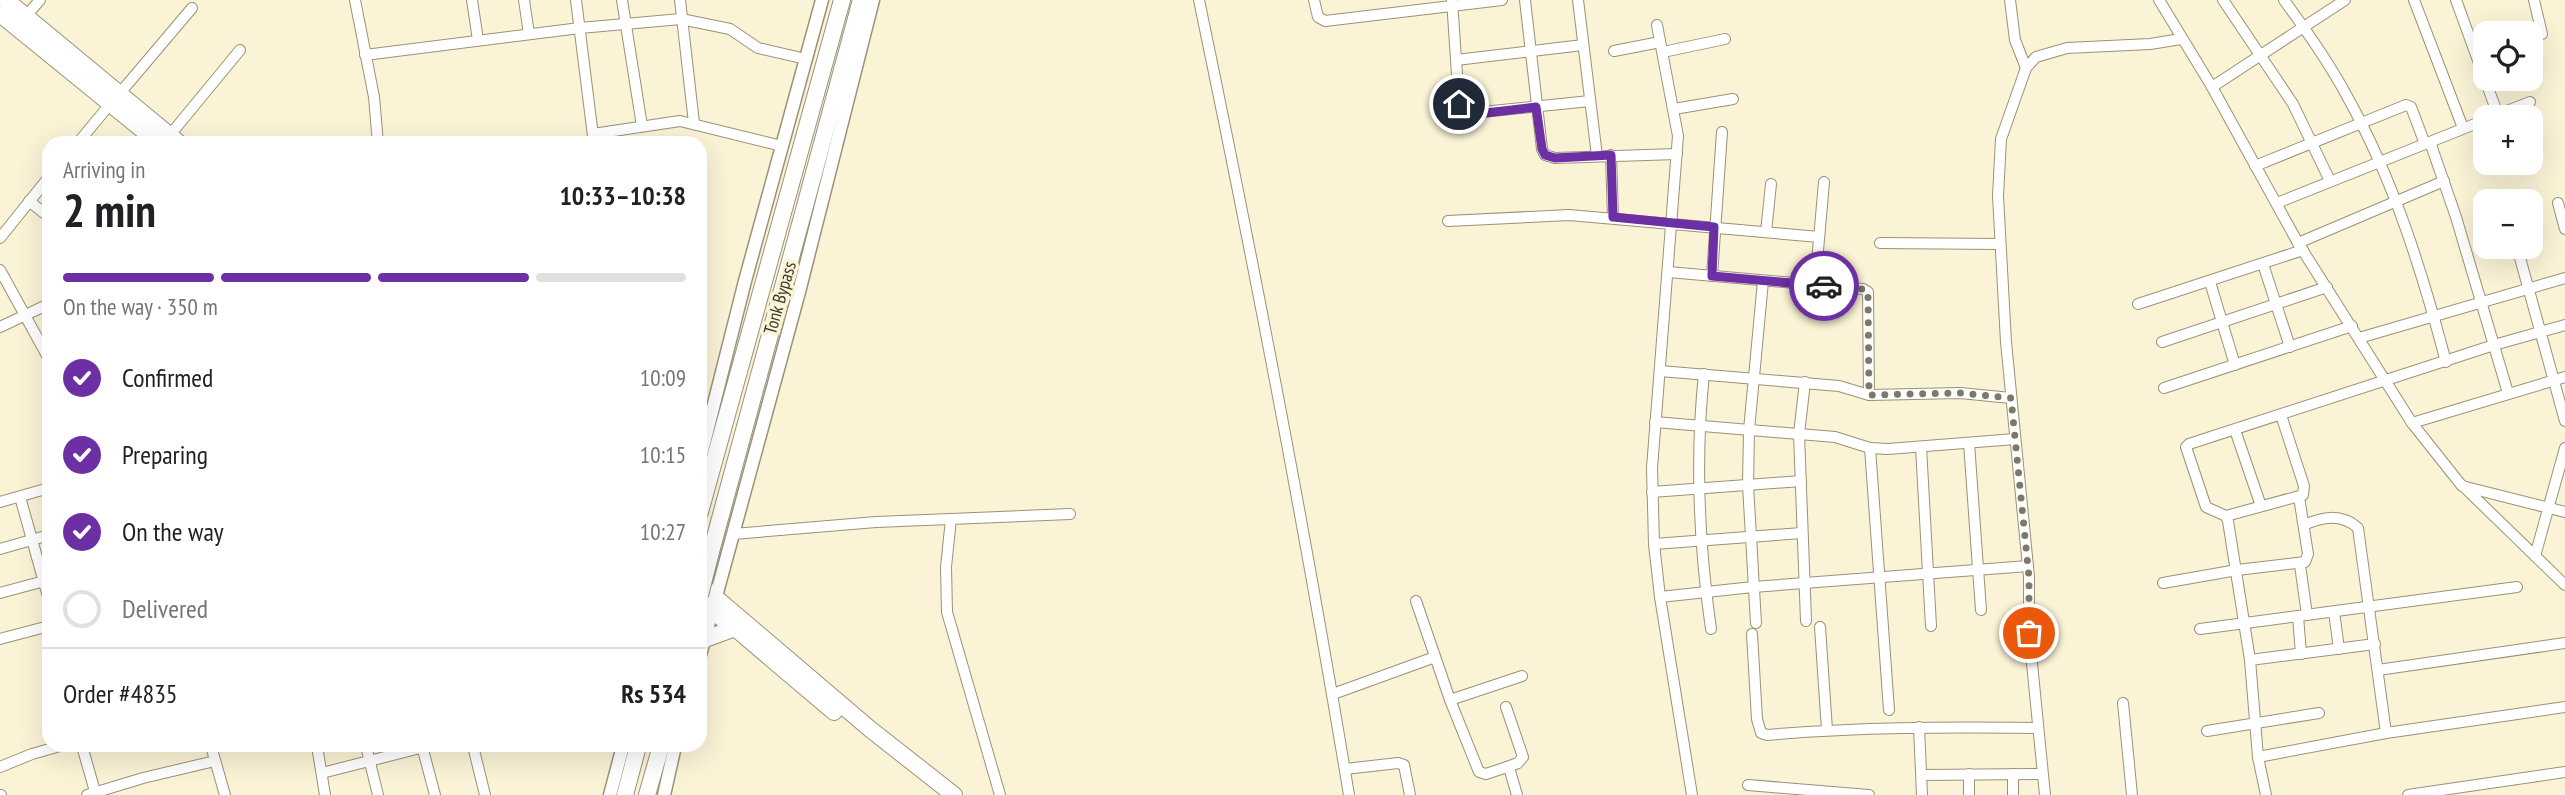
<!DOCTYPE html>
<meta charset="utf-8">
<style>
body{margin:0;font-family:"PT Sans Narrow",sans-serif;background:#f6f6f6;color:#202124;height:100vh;display:flex;flex-direction:column;font-size:26px;white-space:nowrap}
*{box-sizing:border-box;margin:0}
p{font-size:23px;color:#757577}
.icon{flex:none;width:38px;height:38px;fill:none;stroke:currentColor;stroke-width:2;stroke-linecap:round;stroke-linejoin:round}
.map{position:relative;flex:1;overflow:hidden}
.drawer{position:absolute;left:42px;top:136px;width:665px;height:616px;display:flex;flex-direction:column;background:#fff;border-radius:21px;box-shadow:0 7px 28px #0002}
.drawer>*{flex:none}
.buttons{position:absolute;left:2473px;top:21px;display:grid;gap:14px}
.buttons a{display:grid;place-items:center;width:70px;height:70px;border-radius:14px;background:#fff;box-shadow:0 7px 28px #0002;font-size:35px}
.pin{position:absolute;display:grid;place-items:center;width:60px;height:60px;color:#fff;margin:-30px;border:4px solid #fff;border-radius:50%;box-shadow:0 2px 7px #0007}
.courier{position:absolute;display:grid;place-items:center;width:70px;height:70px;margin:-35px;border:5px solid #6d2fa4;border-radius:50%;background:#fff;color:#222;box-shadow:0 2px 9px #0007}
.head em{font-style:normal;font-weight:800}
.head div{display:flex;flex-direction:column-reverse}
.head{display:flex;align-items:center;justify-content:space-between;height:119px;padding:0 21px}
h1{font-size:46px;font-weight:800;line-height:52px}
.bar{display:grid;grid-template-columns:repeat(4,1fr);gap:10px 7px;align-content:center;height:84px;padding:0 21px}
.bar i{height:9px;border-radius:5px;background:#e0e0e0}
.bar .on{background:#6d2fa4}
.bar p{grid-column:span 4}
.line{display:flex;align-items:center;gap:18px;padding:0 21px;border-top:2px solid #e0e0e0}
.line div{flex:1}
ol{padding:0 21px;list-style:none}
li{display:flex;align-items:center;gap:21px;height:77px}
li p{margin-inline-start:auto}
li .icon{padding:7px;border-radius:50%;background:#6d2fa4;color:#fff;stroke-width:4}
li:last-child{color:#757577}
li i{width:38px;height:38px;border:4px solid #e0e0e0;border-radius:50%}
.map>svg:first-child{display:block}
</style>
<div class="map">
<svg width="2565" height="795" viewBox="0 0 2565 795">
<rect width="100%" height="100%" fill="#faf3d6"/>
<g fill="none" stroke-linecap="round" stroke-linejoin="round">
<g stroke="#9a9278" stroke-width="12">
<g id="minor">
<path d="M 355,0 L 374,97 L 378,144"/>
<path d="M 472,0 L 478,40"/>
<path d="M 524,0 L 529,34"/>
<path d="M 576,0 L 594,144"/>
<path d="M 622,0 L 642,126"/>
<path d="M 680,0 L 694,123"/>
<path d="M 1199,0 C 1254,264 1305,529 1349,795"/>
<path d="M 1314,0 L 1318,17 L 1325,21 L 1502,0"/>
<path d="M 1452,0 L 1459,104 L 1463,114 L 1590,101"/>
<path d="M 1525,0 L 1542,149 L 1545,155 L 1555,158 L 1677,154"/>
<path d="M 1578,0 L 1597,156"/>
<path d="M 2010,0 L 2015,40 L 2026,68"/>
<path d="M 2159,0 L 2212,87 L 2298,243 L 2412,423 L 2462,486 L 2565,512"/>
<path d="M 2223,0 L 2293,104 L 2330,181"/>
<path d="M 2284,0 C 2307,32 2330,64 2348,98 C 2394,181 2422,271 2446,362"/>
<path d="M 2414,0 L 2463,128"/>
<path d="M 2456,0 L 2498,115"/>
<path d="M 2534,0 L 2542,34"/>
<path d="M 26,16 L 40,0"/>
<path d="M 1657,25 L 1678,136 L 1652,468 L 1654,544 L 1660,597 L 1692,795"/>
<path d="M 1614,51 L 1660,42"/>
<path d="M 1663,52 L 1725,39"/>
<path d="M 365,55 L 580,28 L 681,19 L 730,29 L 758,48 L 806,59"/>
<path d="M 1456,60 L 1583,45"/>
<path d="M 2212,87 L 2345,0"/>
<path d="M 120,93 L 192,8"/>
<path d="M 1674,109 L 1733,99"/>
<path d="M 2494,116 L 2530,102"/>
<path d="M 593,134 L 680,121 L 782,146"/>
<path d="M 170,135 L 240,50"/>
<path d="M 2430,142 L 2456,217 L 2508,393"/>
<path d="M 77,144 L 111,103"/>
<path d="M 1611,155 L 1613,217"/>
<path d="M 2255,166 L 2406,105 L 2411,107 L 2425,144"/>
<path d="M 29,201 L 49,217"/>
<path d="M 2277,203 L 2485,120"/>
<path d="M 2558,203 L 2565,229"/>
<path d="M 1448,221 L 1569,215 L 1819,237"/>
<path d="M 1766,232 L 1771,184"/>
<path d="M 0,238 L 49,177"/>
<path d="M 1880,243 L 2000,244"/>
<path d="M 2298,243 L 2444,181"/>
<path d="M 2517,247 L 2565,421"/>
<path d="M 2263,264 L 2290,347"/>
<path d="M 0,270 L 49,359"/>
<path d="M 1668,272 L 1863,289 L 1868,292 L 1869,395"/>
<path d="M 1712,276 L 1722,132"/>
<path d="M 2210,282 L 2235,365"/>
<path d="M 1815,285 L 1824,182"/>
<path d="M 2138,304 L 2303,250"/>
<path d="M 0,327 L 49,304"/>
<path d="M 2359,338 L 2565,278"/>
<path d="M 2162,342 L 2327,287"/>
<path d="M 1660,371 L 1839,386 L 1869,395 L 1960,393 L 2011,398"/>
<path d="M 1704,374 C 1695,459 1699,545 1711,629"/>
<path d="M 1805,382 L 1799,434 L 1806,621"/>
<path d="M 2164,388 L 2352,326"/>
<path d="M 1655,422 L 1835,437 L 1870,448 L 1888,449 L 2015,439"/>
<path d="M 2412,423 L 2565,377"/>
<path d="M 2235,430 L 2261,506"/>
<path d="M 1969,443 L 1981,610"/>
<path d="M 1921,447 L 1931,626"/>
<path d="M 1870,448 L 1889,710"/>
<path d="M 2463,486 L 2565,585"/>
<path d="M 1652,492 L 1801,481"/>
<path d="M 20,497 L 49,600"/>
<path d="M 0,502 L 49,488"/>
<path d="M 2226,516 L 2303,495 L 2304,486 L 2281,415"/>
<path d="M 951,519 L 946,567 L 947,612 L 1000,795"/>
<path d="M 2304,525 C 2322,517 2341,513 2358,528 L 2386,733"/>
<path d="M 733,534 L 876,522 L 1070,514"/>
<path d="M 1654,544 L 1802,533"/>
<path d="M 0,549 L 49,535"/>
<path d="M 2535,556 L 2565,448"/>
<path d="M 2300,565 L 2307,615"/>
<path d="M 2163,583 L 2237,570 L 2305,562 L 2308,554 L 2299,497"/>
<path d="M 0,593 L 48,580"/>
<path d="M 1660,597 L 1753,587 L 2028,566"/>
<path d="M 1416,601 L 1450,700 L 1479,772 L 1486,774 L 1507,767 L 1510,771 L 1517,795"/>
<path d="M 2334,612 L 2339,649"/>
<path d="M 2298,616 L 2301,654"/>
<path d="M 1756,623 L 1748,485 L 1749,430 L 1763,281"/>
<path d="M 1820,627 L 1827,730"/>
<path d="M 2200,629 L 2517,587"/>
<path d="M 1752,634 L 1757,719 L 1761,733 L 1767,735 C 1857,727 1947,727 2037,728"/>
<path d="M 0,639 L 49,626"/>
<path d="M 2250,660 L 2375,644"/>
<path d="M 2378,670 L 2565,643"/>
<path d="M 1333,694 L 1435,657"/>
<path d="M 1450,700 L 1522,676"/>
<path d="M 2123,703 L 2132,795"/>
<path d="M 1506,707 L 1523,757 L 1518,763 L 1507,767"/>
<path d="M 1919,727 L 1922,795"/>
<path d="M 2207,731 L 2319,713"/>
<path d="M 82,746 L 96,795"/>
<path d="M 211,746 L 225,795"/>
<path d="M 317,746 L 325,795"/>
<path d="M 366,746 L 378,795"/>
<path d="M 422,746 L 435,795"/>
<path d="M 473,746 L 485,795"/>
<path d="M 2258,757 L 2386,733 L 2565,707"/>
<path d="M 0,767 L 32,754 L 60,746"/>
<path d="M 1345,769 L 1398,763 L 1404,765 L 1410,795"/>
<path d="M 322,773 L 428,746"/>
<path d="M 1969,774 L 1969,795"/>
<path d="M 2013,774 L 2013,795"/>
<path d="M 1922,775 L 2042,774"/>
<path d="M 1748,785 L 1869,795"/>
<path d="M 0,795 L 1,795"/>
<path d="M 87,795 L 143,778 L 215,761"/>
<path d="M 2045,795 L 2029,633 L 2029,577 L 2006,342 L 1998,196 L 2001,139 L 2026,68 L 2036,57 L 2067,48 L 2150,44 L 2181,39"/>
<path d="M 2266,795 L 2258,757 L 2250,660 L 2228,521 L 2226,516 L 2206,507 L 2186,447 L 2189,444 L 2494,345 L 2565,325"/>
<path d="M 2408,795 L 2565,772"/>
</g>
</g>
<g stroke="#9a9278" stroke-width="15">
<g id="tertiary">
<path d="M 700,459 L 745,281 L 822,0"/>
<path d="M 700,655 L 799,292 L 873,0"/>
<path d="M 610,795 L 623,746"/>
<path d="M 664,795 L 675,746"/>
</g>
</g>
<g stroke="#9a9278" stroke-width="18">
<g id="primary">
<path d="M 715,597 L 870,729 L 954,795"/>
<path d="M 712,611 L 735,628 L 834,712"/>
</g>
</g>
<g stroke="#9a9278" stroke-width="18">
<g id="trunk">
<path d="M 6,0 L 180,144"/>
<path d="M 0,14 L 160,144"/>
<path d="M 700,512 L 842,0"/>
<path d="M 712,548 L 861,0"/>
<path d="M 700,584 L 715,597"/>
<path d="M 700,601 L 712,611"/>
<path d="M 705,639 L 735,628"/>
<path d="M 625,795 L 638,746"/>
<path d="M 647,795 L 661,746"/>
</g>
</g>
<use href="#minor" stroke="#fff" stroke-width="10"/>
<use href="#tertiary" stroke="#fff" stroke-width="12"/>
<use href="#primary" stroke="#fff" stroke-width="16"/>
<use href="#trunk" stroke="#fff" stroke-width="16"/>
<g stroke="#9a9278" stroke-width="18" stroke-linecap="butt">
<path id="trunk-bridge" d="M 700,595 L 712,548"/>
</g>
<use href="#trunk-bridge" stroke="#fff" stroke-width="16"/>
</g>
<g fill="none" stroke-linecap="round" stroke-linejoin="round">
<path stroke="#7d7867" stroke-width="7" stroke-dasharray="0 12.6" d="M 1824,286 L 1863,289 L 1868,292 L 1869,395 L 1960,393 L 2011,398 L 2029,577 L 2029,633"/>
<path stroke="#6d2fa4" stroke-width="9" d="M 1459,104 L 1460,110 L 1469,115 L 1536,107 L 1542,149 L 1545,155 L 1555,158 L 1611,155 L 1613,217 L 1714,227 L 1712,276 L 1824,286"/>
</g>
<g text-anchor="middle" stroke-width="7" stroke-linejoin="round" paint-order="stroke">
<g font-size="18" fill="#39362b" stroke="#faf3d6">
<text transform="translate(780 298) rotate(-74)" y="6">Tonk Bypass</text>
</g>
</g>
</svg>
<div class="buttons">
<a><svg class="icon" aria-label="locate" viewBox="0 0 24 24"><circle cx="12" cy="12" r="6"/><path d="M12 2v4M12 18v4M2 12h4M18 12h4"/></svg></a>
<a>+</a>
<a>−</a>
</div>
<div class="pin" style="left:2029px;top:633px;background:#ea580c"><svg class="icon" aria-label="bag" viewBox="0 0 24 24"><path d="M5 8h14l-1 12H6zM9 8a3 3 0 0 1 6 0"/></svg></div>
<div class="pin" style="left:1459px;top:104px;background:#1f2937"><svg class="icon" aria-label="home" viewBox="0 0 24 24"><path d="M3 11l9-7 9 7M6 9v11h12V9"/></svg></div>
<div class="courier" style="left:1824px;top:286px"><svg class="icon" aria-label="car" viewBox="0 0 24 24"><path d="M5 17H2v-5l4-1 3-4h7l3 4 3 1v5h-3M9 17h6M6 11h13"/><circle cx="7" cy="17" r="2"/><circle cx="17" cy="17" r="2"/></svg></div>
<section class="drawer">
<div class="head"><div><h1>2 min</h1><p>Arriving in</p></div><em>10:33–10:38</em></div>
<div class="bar"><i class="on"></i><i class="on"></i><i class="on"></i><i></i><p>On the way · 350 m</p></div>
<ol>
<li><svg class="icon" aria-label="check" viewBox="0 0 24 24"><path d="M5 12l5 5 9-10"/></svg>Confirmed<p>10:09</p></li>
<li><svg class="icon" aria-label="check" viewBox="0 0 24 24"><path d="M5 12l5 5 9-10"/></svg>Preparing<p>10:15</p></li>
<li><svg class="icon" aria-label="check" viewBox="0 0 24 24"><path d="M5 12l5 5 9-10"/></svg>On the way<p>10:27</p></li>
<li><i></i>Delivered</li>
</ol>
<div class="line" style="height:91px"><div>Order #4835</div><b>Rs 534</b></div>
</section>
</div>
